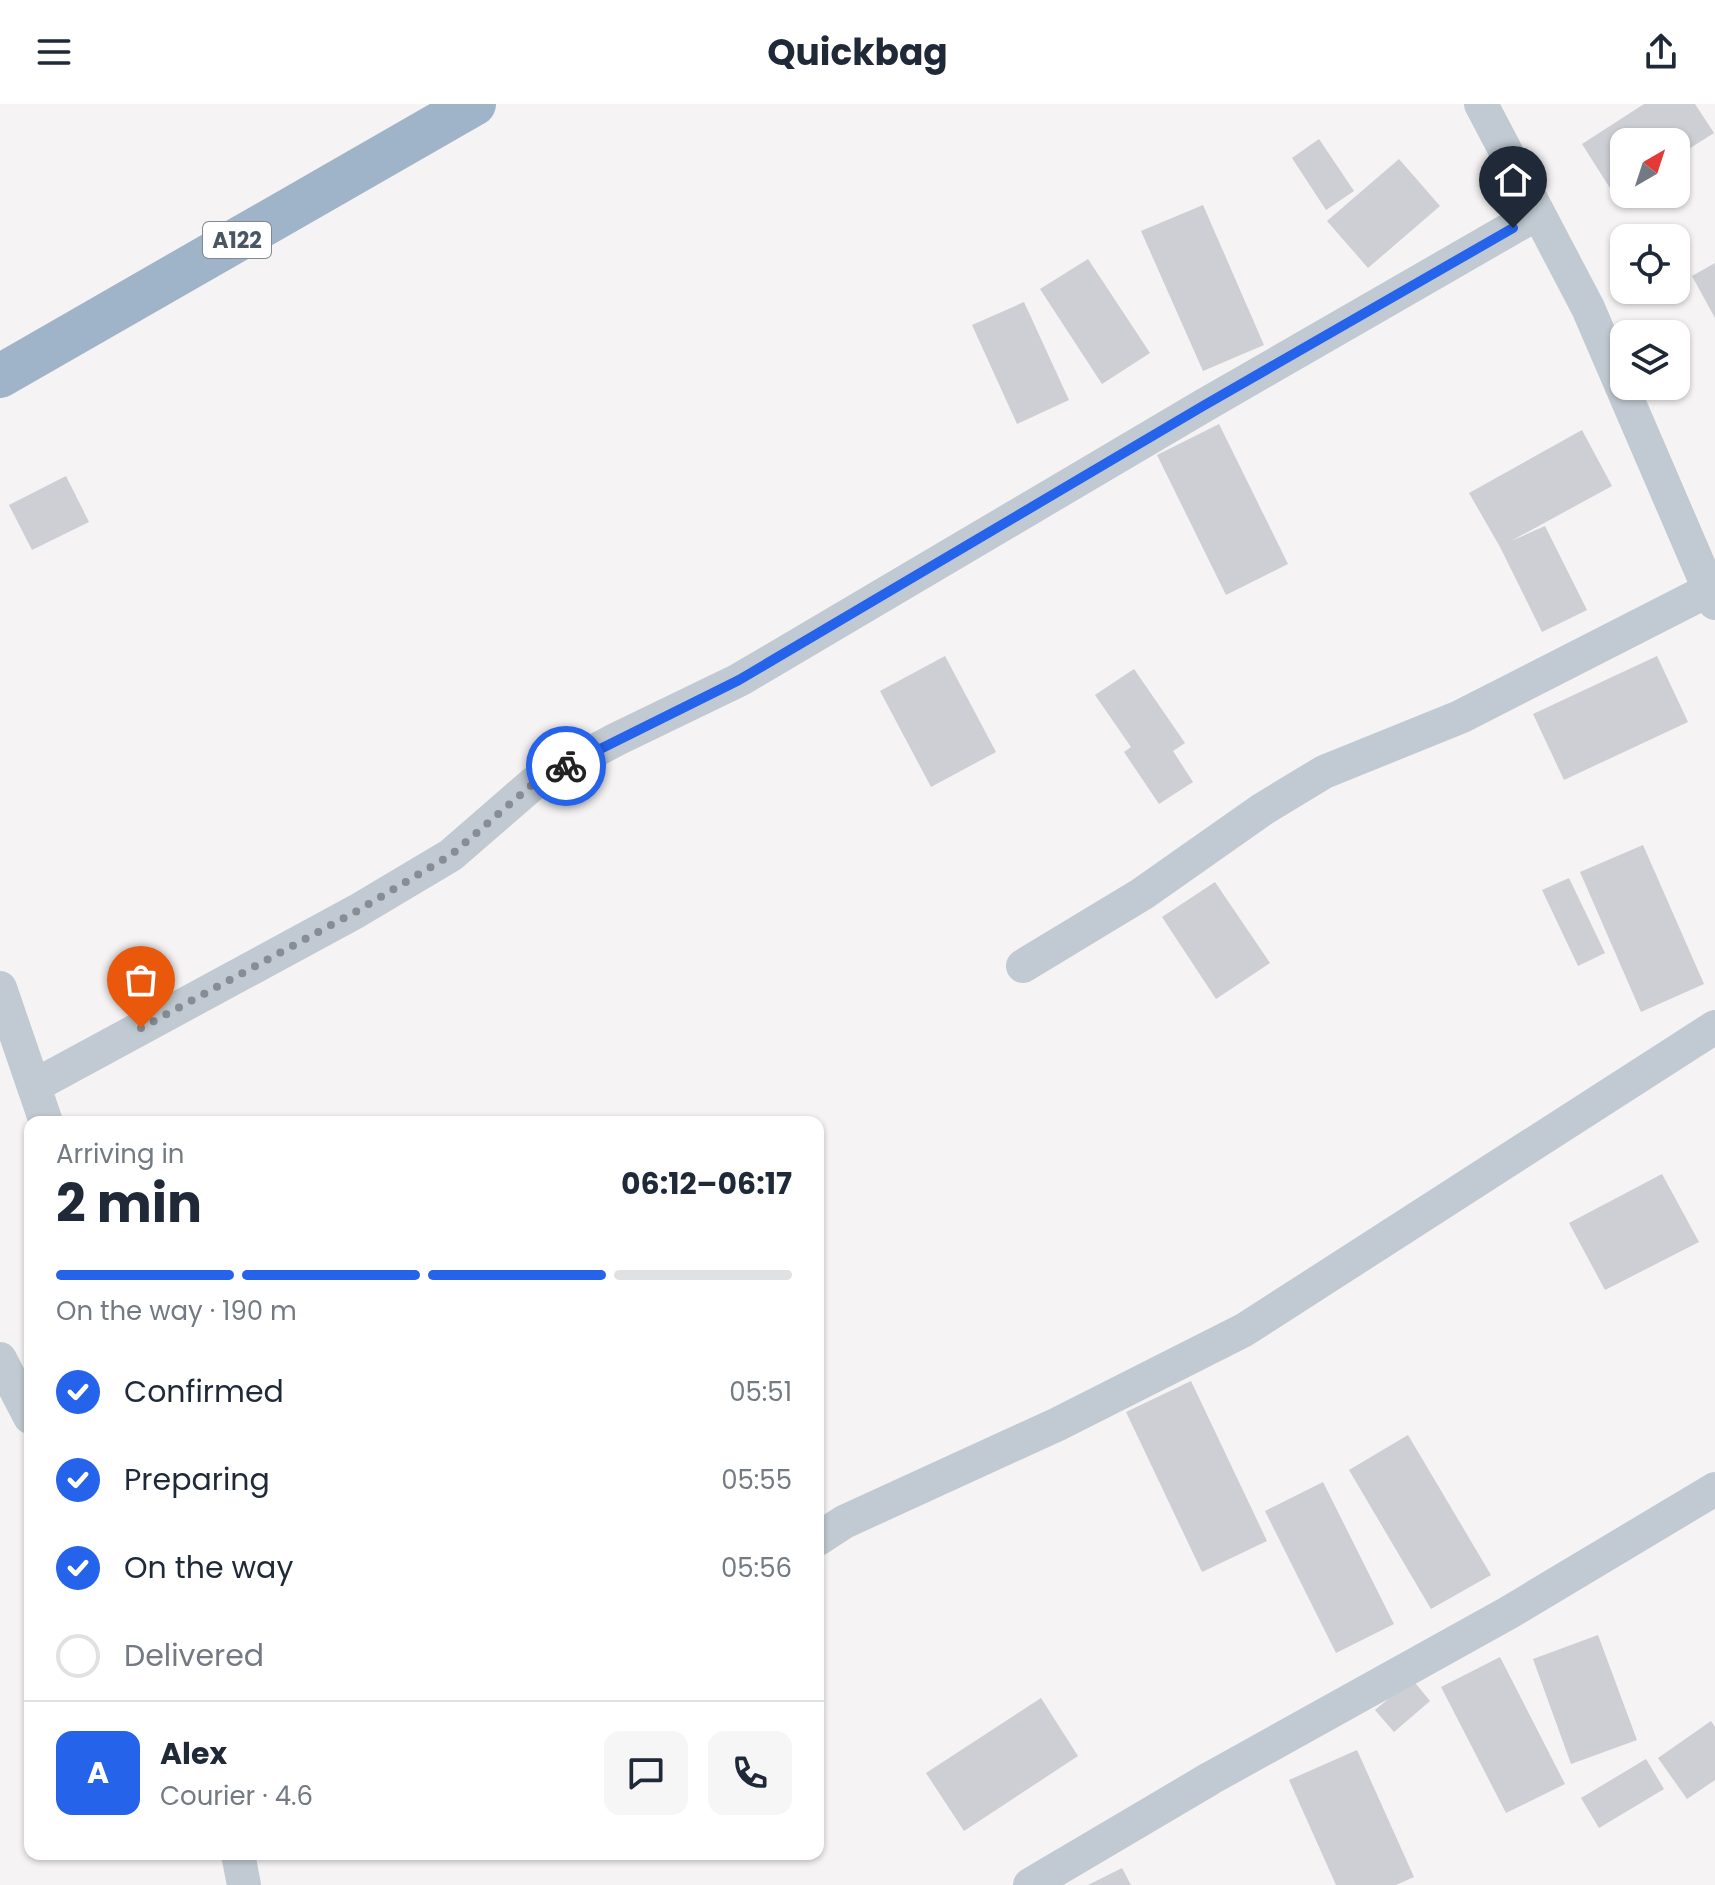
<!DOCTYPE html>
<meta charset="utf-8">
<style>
body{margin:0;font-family:Poppins,sans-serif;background:#f6f6f7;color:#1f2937;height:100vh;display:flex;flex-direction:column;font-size:30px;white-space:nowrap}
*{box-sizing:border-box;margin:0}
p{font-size:26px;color:#747a83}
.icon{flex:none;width:44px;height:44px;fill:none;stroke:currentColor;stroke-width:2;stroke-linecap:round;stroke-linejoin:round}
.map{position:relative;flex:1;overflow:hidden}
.drawer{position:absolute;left:24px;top:1012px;width:800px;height:744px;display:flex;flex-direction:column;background:#fff;border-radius:16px;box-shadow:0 2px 6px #0004}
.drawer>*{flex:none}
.needle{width:52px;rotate:39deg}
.controls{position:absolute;left:1610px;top:24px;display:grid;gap:16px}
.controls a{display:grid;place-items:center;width:80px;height:80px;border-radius:16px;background:#fff;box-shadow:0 2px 6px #0004;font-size:40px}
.pin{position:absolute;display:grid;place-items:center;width:68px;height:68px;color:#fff;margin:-82px -34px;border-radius:50% 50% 50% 0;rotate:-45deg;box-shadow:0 0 8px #0007}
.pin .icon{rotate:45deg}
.courier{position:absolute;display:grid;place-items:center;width:80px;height:80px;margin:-40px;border:6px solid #2563eb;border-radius:50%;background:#fff;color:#222;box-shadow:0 2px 10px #0007}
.overview em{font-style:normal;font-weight:700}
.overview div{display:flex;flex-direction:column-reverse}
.overview{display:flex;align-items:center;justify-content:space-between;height:136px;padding:0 32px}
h1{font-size:52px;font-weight:700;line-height:60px}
.bar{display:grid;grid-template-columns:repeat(4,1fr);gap:12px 8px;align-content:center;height:96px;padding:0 32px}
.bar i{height:10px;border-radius:6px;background:#e0e1e3}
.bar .on{background:#2563eb}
.bar p{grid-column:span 4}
.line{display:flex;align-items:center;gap:20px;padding:0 32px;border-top:2px solid #e0e1e3}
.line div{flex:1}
.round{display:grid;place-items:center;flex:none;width:84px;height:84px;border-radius:16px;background:#f6f6f7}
ol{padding:0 32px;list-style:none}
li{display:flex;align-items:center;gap:24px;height:88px}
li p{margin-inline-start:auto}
li .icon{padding:8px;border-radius:50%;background:#2563eb;color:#fff;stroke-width:4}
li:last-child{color:#747a83}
li i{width:44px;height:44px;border:4px solid #e0e1e3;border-radius:50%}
header{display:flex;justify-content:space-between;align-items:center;height:104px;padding:0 32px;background:#fff;font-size:36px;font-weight:700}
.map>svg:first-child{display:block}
</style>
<header><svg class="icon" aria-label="menu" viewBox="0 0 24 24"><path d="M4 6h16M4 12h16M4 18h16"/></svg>Quickbag<svg class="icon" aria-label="share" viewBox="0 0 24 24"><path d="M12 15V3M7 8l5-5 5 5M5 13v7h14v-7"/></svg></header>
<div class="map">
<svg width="1715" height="1781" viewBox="0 0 1715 1781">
<rect width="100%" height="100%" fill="#f5f3f3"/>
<g fill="#cdcfd5">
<path d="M 1644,0 L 1695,0 L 1714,29 L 1676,53 L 1676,38 L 1624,38 L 1624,86 L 1615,92 L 1582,40 Z"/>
<path d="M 1319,35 L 1354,87 L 1326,106 L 1292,54 Z"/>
<path d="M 1399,55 L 1440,102 L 1368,164 L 1327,117 Z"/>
<path d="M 1203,101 L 1264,241 L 1203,267 L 1141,127 Z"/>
<path d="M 1088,155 L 1150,249 L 1102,280 L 1040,185 Z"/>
<path d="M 1715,159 L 1715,214 L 1692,172 Z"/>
<path d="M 1024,198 L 1069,296 L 1017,320 L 972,221 Z"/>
<path d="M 1219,320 L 1288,460 L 1226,491 L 1157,351 Z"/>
<path d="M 1582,326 L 1612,382 L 1511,437 L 1545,422 L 1587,506 L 1542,528 L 1500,443 L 1469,389 Z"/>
<path d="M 66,372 L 89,418 L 32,446 L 9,401 Z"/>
<path d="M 945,552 L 996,648 L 931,683 L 880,587 Z"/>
<path d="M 1657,552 L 1688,618 L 1564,676 L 1533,610 Z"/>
<path d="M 1134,565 L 1185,639 L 1173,647 L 1193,678 L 1159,700 L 1124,648 L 1131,643 L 1095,591 Z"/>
<path d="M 1643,741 L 1704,880 L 1641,908 L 1580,768 Z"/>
<path d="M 1569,774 L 1605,849 L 1578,862 L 1542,786 Z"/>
<path d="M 1215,778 L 1270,859 L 1216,895 L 1162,813 Z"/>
<path d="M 1662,1070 L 1699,1138 L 1605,1186 L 1569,1119 Z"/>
<path d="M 1191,1277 L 1267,1437 L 1202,1468 L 1126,1308 Z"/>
<path d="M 1408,1331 L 1491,1471 L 1431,1505 L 1349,1366 Z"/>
<path d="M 1323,1378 L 1394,1520 L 1336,1549 L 1265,1407 Z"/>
<path d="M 1598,1531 L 1637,1636 L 1571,1660 L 1533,1555 Z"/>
<path d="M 1500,1553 L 1565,1680 L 1506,1709 L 1441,1583 Z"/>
<path d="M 1412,1575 L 1430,1597 L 1394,1628 L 1375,1606 Z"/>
<path d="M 1041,1594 L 1078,1652 L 964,1727 L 926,1669 Z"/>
<path d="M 1711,1617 L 1715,1623 L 1715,1676 L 1687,1695 L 1658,1654 Z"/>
<path d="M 1357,1646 L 1414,1773 L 1396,1781 L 1336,1781 L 1289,1676 Z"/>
<path d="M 1646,1655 L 1664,1685 L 1599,1724 L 1581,1694 Z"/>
<path d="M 1122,1764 L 1131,1781 L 1088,1781 Z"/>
</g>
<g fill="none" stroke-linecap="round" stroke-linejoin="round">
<g stroke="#c1cad2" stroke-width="34">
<path d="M 1481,0 L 1588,204 L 1715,499"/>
<path d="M 1023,862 L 1142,790 L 1263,705 L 1324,668 L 1460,613 L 1709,486"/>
<path d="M 0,884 L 46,1018"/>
<path d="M 34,982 L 357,807 L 451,751 L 534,679 L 617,635 L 739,576 L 1203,302 L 1538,109"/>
<path d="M 0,1255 L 30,1313"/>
<path d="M 818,1435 L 844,1418 L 1058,1320 L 1244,1226 L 1715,923"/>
<path d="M 238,1750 L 244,1781"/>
<path d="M 1030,1781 L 1211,1674 L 1508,1509 L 1715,1385"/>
</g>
<path stroke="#9fb4c9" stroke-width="44" d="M 0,272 L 474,0"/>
</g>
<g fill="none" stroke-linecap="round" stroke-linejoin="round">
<path stroke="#868d94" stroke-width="8" stroke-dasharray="0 14.4" d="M 141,924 L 357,807 L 451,751 L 534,679 L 566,662"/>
<path stroke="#2563eb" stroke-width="10" d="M 566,662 L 739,576 L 1203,302 L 1513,124"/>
</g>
<g text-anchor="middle" stroke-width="6" stroke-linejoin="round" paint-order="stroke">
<rect fill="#fff" stroke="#808990" stroke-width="2" x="203" y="118" width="68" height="36" rx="6"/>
<g font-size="22" font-weight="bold" fill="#4a5661">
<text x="237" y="144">A122</text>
</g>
</g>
</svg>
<div class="controls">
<a><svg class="needle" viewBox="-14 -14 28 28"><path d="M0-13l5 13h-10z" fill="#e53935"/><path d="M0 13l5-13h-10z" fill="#747a83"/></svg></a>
<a><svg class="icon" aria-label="locate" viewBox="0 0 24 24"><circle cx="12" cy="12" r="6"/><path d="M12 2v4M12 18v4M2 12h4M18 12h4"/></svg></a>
<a><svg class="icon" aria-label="layers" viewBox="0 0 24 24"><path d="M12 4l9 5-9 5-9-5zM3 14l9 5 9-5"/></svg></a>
</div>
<div class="pin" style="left:141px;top:924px;background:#ea580c"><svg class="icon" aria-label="bag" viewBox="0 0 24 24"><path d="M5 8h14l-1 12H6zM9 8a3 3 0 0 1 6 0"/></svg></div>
<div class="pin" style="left:1513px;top:124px;background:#1f2937"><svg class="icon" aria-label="home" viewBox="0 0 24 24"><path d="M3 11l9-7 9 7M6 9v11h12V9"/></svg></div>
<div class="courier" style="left:566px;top:662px"><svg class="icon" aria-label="bike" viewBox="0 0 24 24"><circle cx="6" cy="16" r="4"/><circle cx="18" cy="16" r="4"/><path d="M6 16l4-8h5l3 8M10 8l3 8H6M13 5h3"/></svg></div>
<section class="drawer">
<div class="overview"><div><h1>2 min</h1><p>Arriving in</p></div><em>06:12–06:17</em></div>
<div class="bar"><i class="on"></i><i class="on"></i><i class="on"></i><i></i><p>On the way · 190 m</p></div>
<ol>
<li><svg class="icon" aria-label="check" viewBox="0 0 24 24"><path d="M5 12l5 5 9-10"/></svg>Confirmed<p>05:51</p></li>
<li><svg class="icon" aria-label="check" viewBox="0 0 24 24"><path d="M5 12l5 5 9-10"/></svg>Preparing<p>05:55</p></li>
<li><svg class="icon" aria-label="check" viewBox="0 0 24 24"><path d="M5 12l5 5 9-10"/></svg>On the way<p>05:56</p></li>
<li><i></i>Delivered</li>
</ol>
<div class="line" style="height:144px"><b class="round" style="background:#2563eb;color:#fff">A</b><div><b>Alex</b><p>Courier · 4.6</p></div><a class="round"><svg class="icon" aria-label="chat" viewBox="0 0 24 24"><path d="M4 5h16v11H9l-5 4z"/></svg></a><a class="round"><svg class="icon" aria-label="phone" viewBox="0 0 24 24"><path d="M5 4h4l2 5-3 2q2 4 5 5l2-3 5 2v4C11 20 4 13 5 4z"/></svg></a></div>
</section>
</div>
